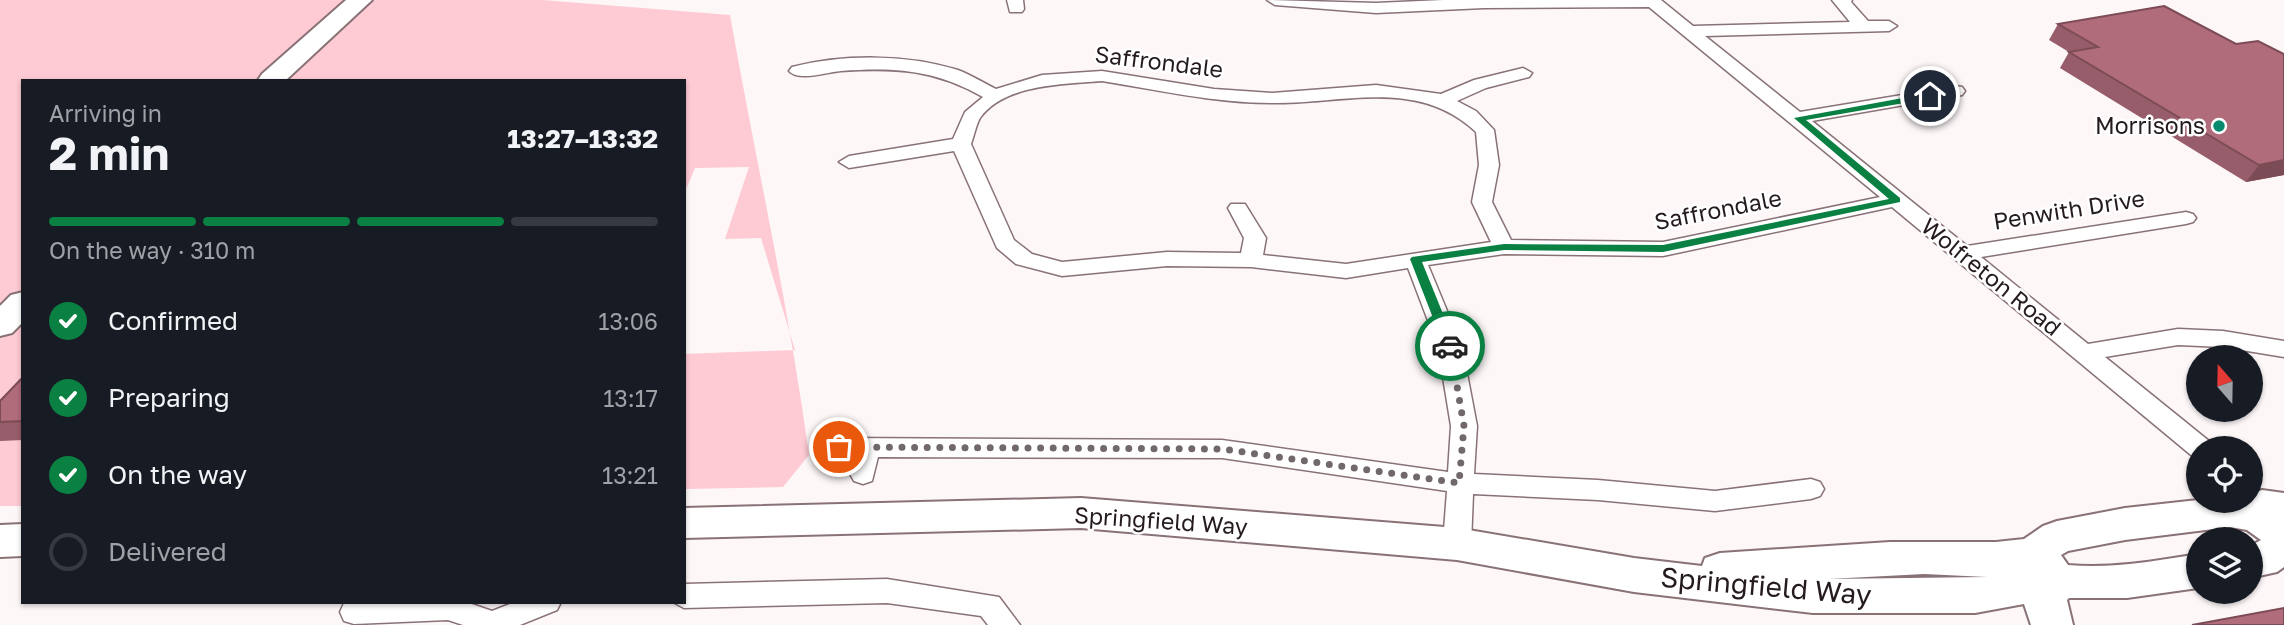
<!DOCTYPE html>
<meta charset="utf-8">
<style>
body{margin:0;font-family:"Golos Text",sans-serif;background:#20242c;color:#f1f3f6;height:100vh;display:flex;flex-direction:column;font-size:26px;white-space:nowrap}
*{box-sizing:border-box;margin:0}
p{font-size:23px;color:#9ea1a6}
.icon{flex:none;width:38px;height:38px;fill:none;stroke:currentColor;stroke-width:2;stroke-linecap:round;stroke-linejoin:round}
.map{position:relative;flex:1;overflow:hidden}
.details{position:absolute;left:21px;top:79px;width:665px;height:525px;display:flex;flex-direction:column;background:#171b24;border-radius:0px;box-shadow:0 2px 5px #0004}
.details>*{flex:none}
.needle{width:46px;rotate:340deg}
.tools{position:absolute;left:2186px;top:345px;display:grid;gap:14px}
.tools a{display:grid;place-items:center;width:77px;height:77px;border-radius:50%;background:#171b24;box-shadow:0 2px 5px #0004;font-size:35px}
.pin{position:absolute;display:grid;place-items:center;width:60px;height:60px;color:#fff;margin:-30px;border:4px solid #fff;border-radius:50%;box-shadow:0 2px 7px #0007}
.courier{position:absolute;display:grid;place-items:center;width:70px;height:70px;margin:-35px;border:5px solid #0b8043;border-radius:50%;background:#fff;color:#222;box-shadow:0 2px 9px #0007}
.headline em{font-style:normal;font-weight:700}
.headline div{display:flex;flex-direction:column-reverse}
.headline{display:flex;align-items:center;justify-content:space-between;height:119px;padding:0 28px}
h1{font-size:46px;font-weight:700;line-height:52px}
.bar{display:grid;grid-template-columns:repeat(4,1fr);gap:10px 7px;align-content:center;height:84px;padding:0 28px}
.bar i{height:9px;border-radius:5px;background:#363941}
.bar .selected{background:#0b8043}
.bar p{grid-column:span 4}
ol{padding:0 28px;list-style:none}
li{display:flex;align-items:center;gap:21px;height:77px}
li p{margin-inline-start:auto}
li .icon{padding:7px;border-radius:50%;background:#0b8043;color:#fff;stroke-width:4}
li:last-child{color:#9ea1a6}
li i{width:38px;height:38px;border:4px solid #363941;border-radius:50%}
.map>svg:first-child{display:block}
</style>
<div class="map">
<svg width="2284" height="625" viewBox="0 0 2284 625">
<rect width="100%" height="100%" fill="#fdf7f8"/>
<path fill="#fecad3" d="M 0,0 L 542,0 L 730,15 C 756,162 789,307 809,455 L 783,487 L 684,489 L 684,354 L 795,350 L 761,238 L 725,239 L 749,167 L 695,168 L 684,194 L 684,80 L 23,80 L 23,506 L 0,506 Z"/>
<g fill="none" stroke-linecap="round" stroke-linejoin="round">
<g stroke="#897276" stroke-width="3">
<g id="street">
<path d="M 1007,0 L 1023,0 L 1024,9 L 1022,12 L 1010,12 Z"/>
<path d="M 1267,0 L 1376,3 L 1443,0 L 1661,0 L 1693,26 L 1850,22 L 1832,0 L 1852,0 L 1851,2 L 1868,21 L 1889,21 L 1897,26 L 1889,31 L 1705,36 L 1800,112 L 1956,86 L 1962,87 L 1965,91 L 1962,95 L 1956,96 L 1812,121 L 1967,246 L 2186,212 L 2193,214 L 2196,218 L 2193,222 L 2186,224 L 1981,257 L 2088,344 L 2178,329 L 2223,331 L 2284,341 L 2284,357 L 2223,347 L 2178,345 L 2105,357 L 2209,441 L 2213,448 L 2198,448 L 2198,457 L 2191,455 L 1892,207 L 1663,256 L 1504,254 L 1428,265 L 1462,347 L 1477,426 L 1474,474 L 1598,480 L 1715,491 L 1811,479 L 1820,482 L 1824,489 L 1820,496 L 1811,499 L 1715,511 L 1598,500 L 1473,494 L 1471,544 L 1467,552 L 1457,555 L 1447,552 L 1443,544 L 1447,491 L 1222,458 L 878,457 L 872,481 L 863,484 L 854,481 L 850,474 L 853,456 L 830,454 L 826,447 L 830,440 L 839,438 L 1222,440 L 1448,472 L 1451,426 L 1438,347 L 1408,268 L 1346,278 L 1251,267 L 1167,266 L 1062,276 L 1016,264 L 997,248 L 954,151 L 849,168 L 839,162 L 849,156 L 953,139 L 965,112 L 983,97 C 935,70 896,67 841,71 C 827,72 799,82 789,71 L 792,67 C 844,54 906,54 958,70 C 971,75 984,83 996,89 L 1042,75 L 1102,71 L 1214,89 L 1272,93 L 1376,85 L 1441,94 L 1474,80 L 1523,68 L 1532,73 L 1529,77 L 1486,88 L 1457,101 L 1476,111 L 1494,130 L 1499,165 L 1492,202 L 1511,240 L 1663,242 L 1880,197 L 1649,7 L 1484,8 L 1376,13 L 1275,5 ZM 1102,81 C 1158,90 1215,103 1272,103 C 1342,104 1418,77 1476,132 L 1479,165 L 1472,202 L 1491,242 L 1346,264 L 1263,255 L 1266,238 L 1245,204 L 1231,204 L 1228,208 L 1244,238 L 1241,253 L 1167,252 L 1062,262 L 1032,254 L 1014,240 L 971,144 C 974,136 976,125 980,118 C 1004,84 1065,84 1102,81 Z"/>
<path d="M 887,579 L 999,597 L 1020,625 L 988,625 L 981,616 L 887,603 L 684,608 L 673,602 L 684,602 L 684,584 Z"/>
<path d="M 348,602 L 466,602 L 492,611 L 515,602 L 561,602 L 557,610 L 520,625 L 463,625 L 448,620 L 354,624 L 344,621 L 340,612 L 344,603 Z"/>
</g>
</g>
<g stroke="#897276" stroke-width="4">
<g id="secondary">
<path d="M 346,0 L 372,0 L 286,80 L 258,80 L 262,74 Z"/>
<path d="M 23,292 L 23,322 L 12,333 L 0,336 L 0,306 L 11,295 Z"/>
<path d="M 2262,490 L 2284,493 L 2284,567 L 2277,572 L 2250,578 L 2250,546 L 2261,540 L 2247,530 L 2230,527 L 2125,540 L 2068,551 L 2061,555 L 2068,565 C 2111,569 2155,561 2198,554 L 2198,588 L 2127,598 L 2069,598 L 2067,600 L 2073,625 L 2031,625 L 2024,604 L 1975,613 L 1813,613 L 1634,592 L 1457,560 L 1081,528 L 684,538 L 684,508 L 1081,498 L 1457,528 L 1634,558 L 1702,566 L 1705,558 L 1720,553 L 1890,542 L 1996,542 L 2024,539 L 2043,526 L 2057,521 L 2125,508 L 2198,500 L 2250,500 L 2250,494 ZM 1924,574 L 1987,577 L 1828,579 Z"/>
<path d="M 23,524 L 23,556 L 0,557 L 0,525 Z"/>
</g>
</g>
<use href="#street" fill="#fff" fill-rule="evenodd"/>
<use href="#secondary" fill="#fff" fill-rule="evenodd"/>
</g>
<g fill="#985d6a">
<path d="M 2058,24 L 2236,44 L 2284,54 L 2284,175 L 2246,182 L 2060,68 L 2069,52 L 2049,40 Z"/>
<path d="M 23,377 L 23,440 L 0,441 L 0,401 Z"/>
</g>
<path fill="#7c4c56" d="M 2284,160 L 2284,175 L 2246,182 L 2259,165 Z"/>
<g fill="#b16c7b" stroke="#7c4c56" stroke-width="2">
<path d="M 2164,6 L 2236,44 L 2258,41 L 2284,54 L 2284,160 L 2259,165 L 2069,52 L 2098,47 L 2058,24 Z"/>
<path d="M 23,377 L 23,421 L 0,422 L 0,401 Z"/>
<path d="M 2284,608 L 2284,625 L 2192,625 Z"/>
</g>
<path fill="#0b8043" d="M 1930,93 L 1933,94 L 1933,98 L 1806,120 L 1900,198 L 1900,202 L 1663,252 L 1504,250 L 1422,262 L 1456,346 L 1450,349 L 1444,346 L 1410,259 L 1412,257 L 1504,244 L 1663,245 L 1889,199 L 1794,118 Z"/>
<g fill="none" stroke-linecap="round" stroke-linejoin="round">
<path stroke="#71686a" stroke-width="7" stroke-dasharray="0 12.6" d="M 839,447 L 1222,449 L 1459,483 L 1464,426 L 1450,346"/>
</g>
<circle fill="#068b71" stroke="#fff" stroke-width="2.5" cx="2219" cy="126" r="7"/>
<g text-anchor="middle" stroke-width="5" stroke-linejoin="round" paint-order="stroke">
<g font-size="23" fill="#251b1d" stroke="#fff">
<text transform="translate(1159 62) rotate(7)" y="8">Saffrondale</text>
<text transform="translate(1718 210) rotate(-11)" y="8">Saffrondale</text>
<text transform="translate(2069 210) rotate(-9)" y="8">Penwith Drive</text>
<text transform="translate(1991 277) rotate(39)" y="8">Wolfreton Road</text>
<text transform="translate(1161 521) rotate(4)" y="8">Springfield Way</text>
</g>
<g font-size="23" fill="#251b1d" stroke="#fff" text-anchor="end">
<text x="2205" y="134">Morrisons</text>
</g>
<g font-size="28" fill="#251b1d" stroke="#fff">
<text transform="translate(1766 586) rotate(5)" y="10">Springfield Way</text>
</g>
</g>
</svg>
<div class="tools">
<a><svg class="needle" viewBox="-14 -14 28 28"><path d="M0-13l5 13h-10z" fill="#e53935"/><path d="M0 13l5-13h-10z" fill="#9ea1a6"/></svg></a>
<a><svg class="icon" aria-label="locate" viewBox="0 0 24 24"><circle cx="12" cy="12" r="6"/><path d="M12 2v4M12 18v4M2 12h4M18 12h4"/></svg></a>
<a><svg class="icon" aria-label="layers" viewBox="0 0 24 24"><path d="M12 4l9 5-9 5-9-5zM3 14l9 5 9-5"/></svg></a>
</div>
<div class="pin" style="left:839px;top:447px;background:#ea580c"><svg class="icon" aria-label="bag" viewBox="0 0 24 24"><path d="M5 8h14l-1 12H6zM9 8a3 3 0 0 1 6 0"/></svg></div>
<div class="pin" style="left:1930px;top:96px;background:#1f2937"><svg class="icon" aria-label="home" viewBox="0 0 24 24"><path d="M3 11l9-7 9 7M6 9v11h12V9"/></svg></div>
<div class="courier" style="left:1450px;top:346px"><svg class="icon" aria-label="car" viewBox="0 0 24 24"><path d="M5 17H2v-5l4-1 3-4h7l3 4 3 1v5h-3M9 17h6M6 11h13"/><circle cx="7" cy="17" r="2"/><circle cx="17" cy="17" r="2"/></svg></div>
<section class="details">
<div class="headline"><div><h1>2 min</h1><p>Arriving in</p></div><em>13:27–13:32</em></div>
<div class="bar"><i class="selected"></i><i class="selected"></i><i class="selected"></i><i></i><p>On the way · 310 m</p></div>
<ol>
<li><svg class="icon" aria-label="check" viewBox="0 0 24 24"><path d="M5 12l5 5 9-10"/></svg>Confirmed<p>13:06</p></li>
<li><svg class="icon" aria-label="check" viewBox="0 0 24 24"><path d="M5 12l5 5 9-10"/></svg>Preparing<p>13:17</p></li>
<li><svg class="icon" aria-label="check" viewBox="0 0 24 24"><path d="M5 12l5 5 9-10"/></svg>On the way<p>13:21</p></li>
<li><i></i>Delivered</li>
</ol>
</section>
</div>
